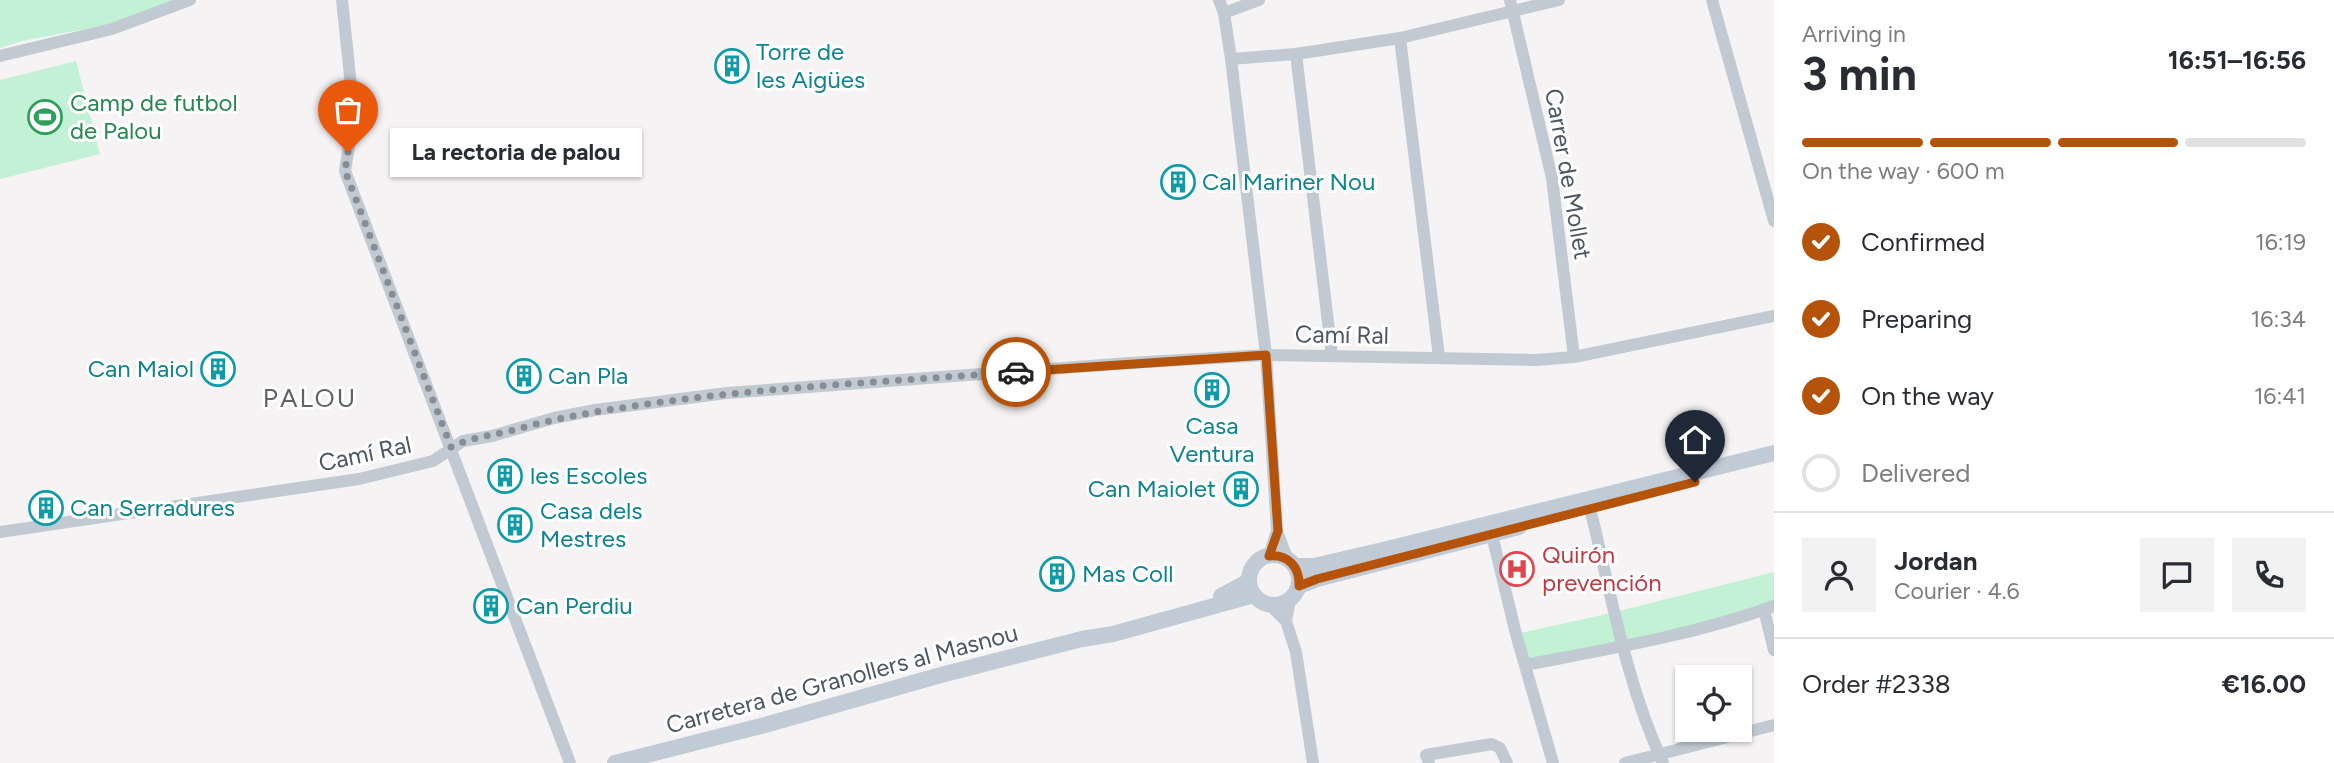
<!DOCTYPE html>
<meta charset="utf-8">
<style>
body{margin:0;font-family:Figtree,sans-serif;background:#f2f2f3;color:#2b2b33;height:100vh;display:flex;flex-direction:column;font-size:26px;white-space:nowrap}
*{box-sizing:border-box;margin:0}
p{font-size:23px;color:#7c7c81}
.icon{flex:none;width:38px;height:38px;fill:none;stroke:currentColor;stroke-width:2;stroke-linecap:round;stroke-linejoin:round}
.map{position:relative;flex:1;overflow:hidden}
.drawer{display:flex;flex-direction:column;background:#fff;width:560px}
.drawer>*{flex:none}
.tools{position:absolute;left:1675px;top:665px;display:grid;gap:14px}
.tools a{display:grid;place-items:center;width:77px;height:77px;border-radius:0px;background:#fff;box-shadow:0 2px 5px #0004;font-size:35px}
.pin{position:absolute;display:grid;place-items:center;width:60px;height:60px;color:#fff;margin:-72px -30px;border-radius:50% 50% 50% 0;rotate:-45deg;box-shadow:0 0 7px #0007}
.pin .icon{rotate:45deg}
.courier{position:absolute;display:grid;place-items:center;width:70px;height:70px;margin:-35px;border:5px solid #b45309;border-radius:50%;background:#fff;color:#222;box-shadow:0 2px 9px #0007}
.bubble{position:absolute;height:49px;border-radius:0px;background:#fff;box-shadow:0 2px 5px #0004;font-size:23px;font-weight:700;line-height:49px;text-align:center}
.overview em{font-style:normal;font-weight:700}
.overview div{display:flex;flex-direction:column-reverse}
.overview{display:flex;align-items:center;justify-content:space-between;height:119px;padding:0 28px}
h1{font-size:46px;font-weight:700;line-height:52px}
.bar{display:grid;grid-template-columns:repeat(4,1fr);gap:10px 7px;align-content:center;height:84px;padding:0 28px}
.bar i{height:9px;border-radius:5px;background:#e1e1e2}
.bar .current{background:#b45309}
.bar p{grid-column:span 4}
.line{display:flex;align-items:center;gap:18px;padding:0 28px;border-top:2px solid #e1e1e2}
.line div{flex:1}
.round{display:grid;place-items:center;flex:none;width:74px;height:74px;border-radius:0px;background:#f2f2f3}
ol{padding:0 28px;list-style:none}
li{display:flex;align-items:center;gap:21px;height:77px}
li p{margin-inline-start:auto}
li .icon{padding:7px;border-radius:50%;background:#b45309;color:#fff;stroke-width:4}
li:last-child{color:#7c7c81}
li i{width:38px;height:38px;border:4px solid #e1e1e2;border-radius:50%}
main{display:flex;flex:1;min-height:0}
.map>svg:first-child{display:block}
</style>
<main>
<div class="map">
<svg width="1774" height="763" viewBox="0 0 1774 763">
<rect width="100%" height="100%" fill="#f5f3f3"/>
<g fill="#c3f1d5">
<path d="M 0,0 L 176,0 L 106,25 L 22,41 L 0,48 Z"/>
<path d="M 76,61 L 100,154 L 0,179 L 0,80 Z"/>
<path d="M 1774,572 L 1774,606 L 1525,665 L 1516,634 L 1615,612 Z"/>
</g>
<g fill="none" stroke-linecap="round" stroke-linejoin="round">
<g stroke="#c1cad2" stroke-width="12">
<path d="M 342,0 L 354,114 L 345,171 L 570,763"/>
<path d="M 1219,0 L 1224,13 L 1231,59 L 1266,355 L 1277,531 L 1287,558"/>
<path d="M 1510,0 L 1552,178 L 1574,357"/>
<path d="M 1712,0 L 1774,221"/>
<path d="M 1224,13 L 1259,0"/>
<path d="M 1400,38 L 1439,357"/>
<path d="M 1296,54 L 1332,356"/>
<path d="M 0,56 L 112,29 L 190,0"/>
<path d="M 1231,59 L 1296,54 L 1400,38 L 1559,0"/>
<path d="M 1590,508 C 1611,594 1626,683 1663,763"/>
<path d="M 0,532 L 359,479 L 433,461 L 463,441 L 492,436 L 554,418 L 595,410 L 727,393 L 1129,363 L 1266,355 L 1536,360 L 1574,357 L 1774,316"/>
<path d="M 1492,535 L 1516,634 L 1553,763"/>
<path d="M 1269,556 L 1277,531"/>
<path d="M 1290,600 L 1286,621 L 1296,652 L 1313,763"/>
<path d="M 1270,605 L 1286,621"/>
<path d="M 1764,610 L 1774,650"/>
<path d="M 1525,665 C 1608,649 1694,635 1774,606"/>
<path d="M 1429,763 L 1426,755 L 1492,744 L 1500,748 L 1507,763"/>
<path d="M 1625,763 L 1774,725"/>
</g>
<g stroke="#c1cbd6" stroke-width="16">
<circle cx="1274" cy="580" r="25"/>
<path d="M 1295,566 L 1314,566 L 1383,550 L 1774,453"/>
<path d="M 1299,586 L 1317,579 L 1519,527"/>
<path d="M 1221,596 L 1249,581"/>
<path d="M 615,763 L 765,725 L 941,675 L 1082,639 L 1113,634 L 1254,595"/>
</g>
</g>
<g fill="none" stroke-linecap="round" stroke-linejoin="round">
<path stroke="#868d94" stroke-width="7" stroke-dasharray="0 12.6" d="M 348,152 L 345,171 L 451,447 C 471,437 496,435 517,429 C 568,415 618,408 670,401 C 784,386 900,381 1016,372"/>
<path stroke="#b45309" stroke-width="9" d="M 1016,372 L 1266,355 L 1278,531 L 1269,556 C 1288,554 1300,567 1299,586 L 1317,579 L 1695,482"/>
</g>
<defs>
<g id="building-ring" transform="scale(1.75)"><circle r="9.5" fill="#fff" stroke="#0f9aa8" stroke-width="1.5"/><path d="M-4-6H4V6H1V3H-1V6H-4ZM-2.5-4.3h1.7v1.8h-1.7ZM.8-4.3h1.7v1.8H.8ZM-2.5-1h1.7V.8h-1.7ZM.8-1h1.7V.8H.8Z" fill="#0f9aa8"/></g>
<g id="stadium-ring" transform="scale(1.75)"><circle r="9.5" fill="#fff" stroke="#2e9e5b" stroke-width="1.5"/><path d="M0-5a6.5 5 0 1 0 0 10a6.5 5 0 1 0 0-10ZM-3.5-1.8h7v3.6h-7Z" fill="#2e9e5b"/></g>
<g id="hospital-ring" transform="scale(1.75)"><circle r="9.5" fill="#fff" stroke="#e0444e" stroke-width="1.5"/><path d="M-5-5h3v3.5h4V-5h3V5h-3V1.5h-4V5h-3Z" fill="#e0444e"/></g>
</defs>
<g fill-rule="evenodd">
<use href="#building-ring" x="732" y="66"/>
<use href="#stadium-ring" x="45" y="117"/>
<use href="#building-ring" x="1178" y="182"/>
<use href="#building-ring" x="218" y="369"/>
<use href="#building-ring" x="524" y="376"/>
<use href="#building-ring" x="1212" y="390"/>
<use href="#building-ring" x="505" y="476"/>
<use href="#building-ring" x="1241" y="489"/>
<use href="#building-ring" x="46" y="508"/>
<use href="#building-ring" x="515" y="525"/>
<use href="#hospital-ring" x="1517" y="569"/>
<use href="#building-ring" x="1057" y="574"/>
<use href="#building-ring" x="491" y="606"/>
</g>
<g text-anchor="middle" stroke-width="6" stroke-linejoin="round" paint-order="stroke">
<g font-size="24" fill="#0d838f" stroke="#fff" text-anchor="start">
<text x="756" y="60">Torre de<tspan x="756" dy="28">les Aigües</tspan></text>
<text x="1202" y="190">Cal Mariner Nou</text>
<text x="194" y="377" text-anchor="end">Can Maiol</text>
<text x="548" y="384">Can Pla</text>
<text x="1212" y="434" text-anchor="middle">Casa<tspan x="1212" dy="28">Ventura</tspan></text>
<text x="530" y="484">les Escoles</text>
<text x="1216" y="497" text-anchor="end">Can Maiolet</text>
<text x="70" y="516">Can Serradures</text>
<text x="540" y="519">Casa dels<tspan x="540" dy="28">Mestres</tspan></text>
<text x="1082" y="582">Mas Coll</text>
<text x="516" y="614">Can Perdiu</text>
</g>
<g font-size="24" fill="#27864d" stroke="#fff" text-anchor="start">
<text x="70" y="111">Camp de futbol<tspan x="70" dy="28">de Palou</tspan></text>
</g>
<g font-size="24" fill="#4a5661" stroke="#fff">
<text transform="translate(1568 174) rotate(80)" y="8">Carrer de Mollet</text>
<text transform="translate(1342 335) rotate(1)" y="8">Camí Ral</text>
<text transform="translate(365 454) rotate(-12)" y="8">Camí Ral</text>
<text transform="translate(842 679) rotate(-15)" y="8">Carretera de Granollers al Masnou</text>
</g>
<g font-size="24" fill="#be3a42" stroke="#fff" text-anchor="start">
<text x="1542" y="563">Quirón<tspan x="1542" dy="28">prevención</tspan></text>
</g>
<g font-size="26" letter-spacing="2" fill="#5f6368" stroke="#fff">
<text x="310" y="407">PALOU</text>
</g>
</g>
</svg>
<div class="tools">
<a><svg class="icon" aria-label="locate" viewBox="0 0 24 24"><circle cx="12" cy="12" r="6"/><path d="M12 2v4M12 18v4M2 12h4M18 12h4"/></svg></a>
</div>
<div class="pin" style="left:348px;top:152px;background:#ea580c"><svg class="icon" aria-label="bag" viewBox="0 0 24 24"><path d="M5 8h14l-1 12H6zM9 8a3 3 0 0 1 6 0"/></svg></div>
<div class="pin" style="left:1695px;top:482px;background:#1f2937"><svg class="icon" aria-label="home" viewBox="0 0 24 24"><path d="M3 11l9-7 9 7M6 9v11h12V9"/></svg></div>
<div class="courier" style="left:1016px;top:372px"><svg class="icon" aria-label="car" viewBox="0 0 24 24"><path d="M5 17H2v-5l4-1 3-4h7l3 4 3 1v5h-3M9 17h6M6 11h13"/><circle cx="7" cy="17" r="2"/><circle cx="17" cy="17" r="2"/></svg></div>
<div class="bubble" style="left:390px;top:128px;width:252px">La rectoria de palou</div>
</div>
<section class="drawer">
<div class="overview"><div><h1>3 min</h1><p>Arriving in</p></div><em>16:51–16:56</em></div>
<div class="bar"><i class="current"></i><i class="current"></i><i class="current"></i><i></i><p>On the way · 600 m</p></div>
<ol>
<li><svg class="icon" aria-label="check" viewBox="0 0 24 24"><path d="M5 12l5 5 9-10"/></svg>Confirmed<p>16:19</p></li>
<li><svg class="icon" aria-label="check" viewBox="0 0 24 24"><path d="M5 12l5 5 9-10"/></svg>Preparing<p>16:34</p></li>
<li><svg class="icon" aria-label="check" viewBox="0 0 24 24"><path d="M5 12l5 5 9-10"/></svg>On the way<p>16:41</p></li>
<li><i></i>Delivered</li>
</ol>
<div class="line" style="height:126px"><a class="round"><svg class="icon" aria-label="person" viewBox="0 0 24 24"><circle cx="12" cy="8" r="4"/><path d="M4 21q1-7 8-7t8 7"/></svg></a><div><b>Jordan</b><p>Courier · 4.6</p></div><a class="round"><svg class="icon" aria-label="chat" viewBox="0 0 24 24"><path d="M4 5h16v11H9l-5 4z"/></svg></a><a class="round"><svg class="icon" aria-label="phone" viewBox="0 0 24 24"><path d="M5 4h4l2 5-3 2q2 4 5 5l2-3 5 2v4C11 20 4 13 5 4z"/></svg></a></div>
<div class="line" style="height:91px"><div>Order #2338</div><b>€16.00</b></div>
</section>
</main>
